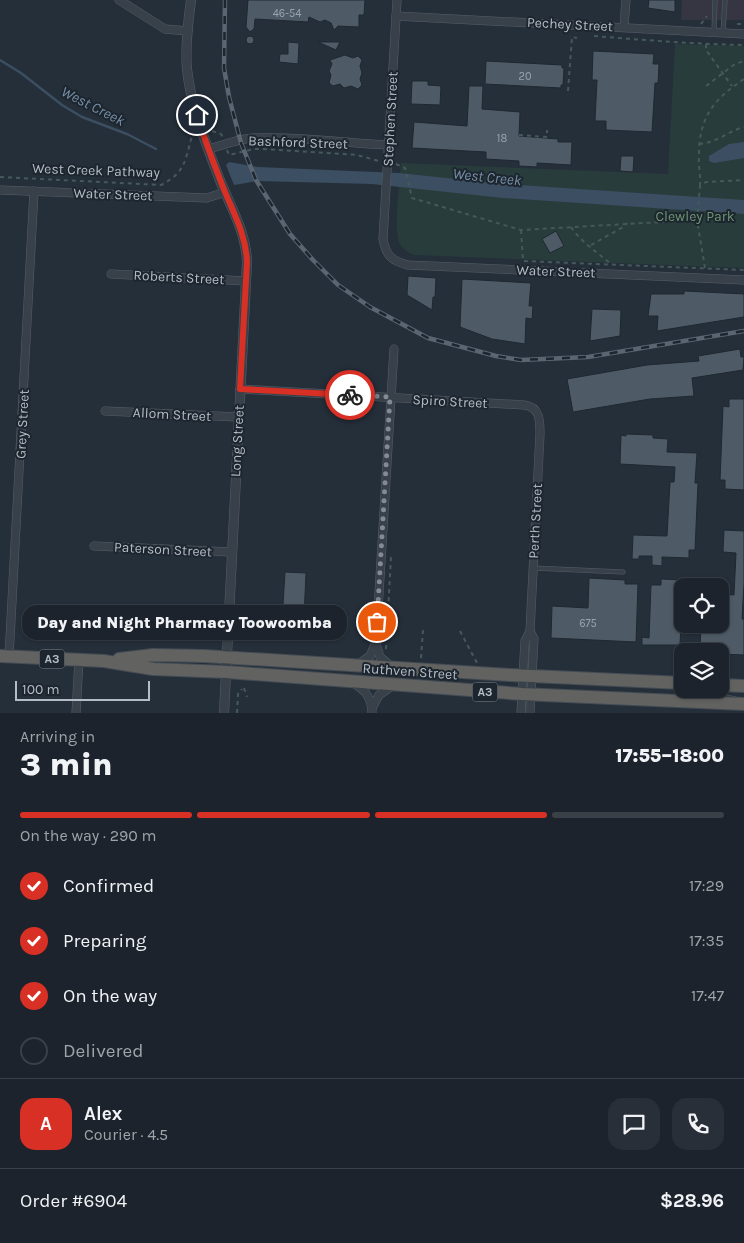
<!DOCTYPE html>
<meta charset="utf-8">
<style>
body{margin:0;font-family:Karla,sans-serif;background:#292f38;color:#f1f3f6;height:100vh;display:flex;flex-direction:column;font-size:19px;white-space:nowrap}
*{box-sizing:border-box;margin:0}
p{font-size:16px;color:#a0a4a9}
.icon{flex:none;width:28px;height:28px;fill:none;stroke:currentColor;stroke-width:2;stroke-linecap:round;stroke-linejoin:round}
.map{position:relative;height:713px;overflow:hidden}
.panel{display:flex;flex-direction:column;background:#1c232c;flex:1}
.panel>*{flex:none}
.buttons{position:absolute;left:674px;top:578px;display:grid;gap:10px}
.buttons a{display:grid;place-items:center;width:55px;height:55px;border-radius:10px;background:#1c232c;box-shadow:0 1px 4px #0004,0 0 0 1px #3a4048;font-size:25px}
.scale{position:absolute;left:15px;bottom:12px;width:135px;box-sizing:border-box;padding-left:5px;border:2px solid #b4bcc6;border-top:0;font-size:14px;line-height:18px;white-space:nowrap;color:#b4bcc6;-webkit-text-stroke:4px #1d262f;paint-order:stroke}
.pin{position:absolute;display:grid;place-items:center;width:42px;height:42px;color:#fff;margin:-21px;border:2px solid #fff;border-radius:50%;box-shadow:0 1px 5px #0007}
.courier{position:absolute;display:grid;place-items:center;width:50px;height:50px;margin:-25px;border:4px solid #d93025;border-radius:50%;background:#fff;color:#222;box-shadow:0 1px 6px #0007}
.bubble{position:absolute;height:35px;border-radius:15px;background:#1c232c;box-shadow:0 1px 4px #0004,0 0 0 1px #3a4048;font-size:16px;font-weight:800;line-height:35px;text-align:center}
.head em{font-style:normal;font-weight:800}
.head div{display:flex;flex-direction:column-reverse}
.head{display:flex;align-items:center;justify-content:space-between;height:85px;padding:0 20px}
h1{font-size:32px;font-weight:800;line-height:38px}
.bar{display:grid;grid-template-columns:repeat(4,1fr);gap:8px 5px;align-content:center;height:60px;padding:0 20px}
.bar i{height:6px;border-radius:4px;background:#3a4048}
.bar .active{background:#d93025}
.bar p{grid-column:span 4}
.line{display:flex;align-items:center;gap:12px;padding:0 20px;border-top:1px solid #3a4048}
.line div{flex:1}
.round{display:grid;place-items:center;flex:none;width:52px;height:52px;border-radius:15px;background:#292f38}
ol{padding:0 20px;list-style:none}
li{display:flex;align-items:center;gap:15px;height:55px}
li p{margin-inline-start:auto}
li .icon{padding:5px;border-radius:50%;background:#d93025;color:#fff;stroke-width:4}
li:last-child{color:#a0a4a9}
li i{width:28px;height:28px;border:2px solid #3a4048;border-radius:50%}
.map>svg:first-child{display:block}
</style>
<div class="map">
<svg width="744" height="713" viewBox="0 0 744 713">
<rect width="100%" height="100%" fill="#252f3a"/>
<path fill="#353642" d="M 682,0 L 744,0 L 744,20 L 681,20 Z"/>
<path fill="#283c3c" d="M 675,44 L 744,46 L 744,268 L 415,255 C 409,253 403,250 400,244 C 393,232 400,179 401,163 L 668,174 Z"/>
<g fill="#3c4e61">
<path d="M 744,142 L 744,158 L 714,163 L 709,161 L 709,156 L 729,144 Z"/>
<path d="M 229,162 L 258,167 L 399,173 L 504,184 L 744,200 L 744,214 L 503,198 L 372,184 L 257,181 L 234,185 L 226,165 Z"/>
</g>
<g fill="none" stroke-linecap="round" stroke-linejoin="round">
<path stroke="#3c4e61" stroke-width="2.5" d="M 0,60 L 21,73 L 62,105 L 82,117 L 127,134 L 156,149"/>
</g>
<g fill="#4e5a65" stroke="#1f2831">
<path d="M 248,0 L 365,0 L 364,15 L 359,15 L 359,27 L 338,26 L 334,30 L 331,23 L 325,20 L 320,22 L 309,17 L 308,22 L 255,19 L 254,29 L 250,32 L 246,27 Z"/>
<path d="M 649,0 L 675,0 L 675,12 L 648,8 Z"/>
<circle cx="250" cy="40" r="4"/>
<path d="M 288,42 L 299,43 L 298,64 L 279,62 L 280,54 L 288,54 Z"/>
<path d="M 318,42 L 340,42 L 336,50 Z"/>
<path d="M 593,51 L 654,54 L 653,64 L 659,64 L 658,83 L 655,83 L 652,132 L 606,130 L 606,121 L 595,121 L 597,80 L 592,80 Z"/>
<path d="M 345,55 L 353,58 L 358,56 L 362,60 L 360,66 L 362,73 L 360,79 L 362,85 L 358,89 L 351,86 L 344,88 L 340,84 L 333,86 L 329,83 L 331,75 L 329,71 L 332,64 L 330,60 Z"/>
<path d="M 486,61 L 562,65 L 562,68 L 564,68 L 563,85 L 561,85 L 561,88 L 485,84 Z"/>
<path d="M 412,81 L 428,81 L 428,85 L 441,86 L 440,105 L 411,104 Z"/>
<path d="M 469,86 L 483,86 L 482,109 L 520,112 L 519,136 L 558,139 L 558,142 L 572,142 L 571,165 L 537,163 L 537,167 L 519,166 L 519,161 L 486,159 L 486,152 L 412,148 L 414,122 L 467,126 Z"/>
<path d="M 621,156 L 634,156 L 633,172 L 620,171 Z"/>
<path d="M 556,231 L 564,246 L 550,253 L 542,239 Z"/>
<path d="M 408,276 L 436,278 L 435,297 L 433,297 L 432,310 L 407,295 Z"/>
<path d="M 462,279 L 531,283 L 529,306 L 533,306 L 532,319 L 526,318 L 525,344 L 492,339 L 460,327 Z"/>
<path d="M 684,291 L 744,294 L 744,317 L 657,331 L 658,316 L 648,316 L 651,294 L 684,294 Z"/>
<path d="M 592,309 L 621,310 L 620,336 L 590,341 Z"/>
<path d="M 740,349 L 741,357 L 744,357 L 743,370 L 692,378 L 694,396 L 650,399 L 573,412 L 567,379 L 647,365 L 699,361 L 698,356 Z"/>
<path d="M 729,399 L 744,399 L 744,490 L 725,489 L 725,480 L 720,480 L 723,406 L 729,407 Z"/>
<path d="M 626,434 L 653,435 L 653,438 L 668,439 L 667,452 L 697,453 L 695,483 L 698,483 L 695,550 L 689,550 L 689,558 L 662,557 L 662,566 L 652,565 L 652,556 L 639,556 L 639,559 L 632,559 L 633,535 L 667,536 L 670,482 L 674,482 L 675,467 L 620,464 L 621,435 L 626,436 Z"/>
<path d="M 724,530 L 744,531 L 744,584 L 742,619 L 744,619 L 744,655 L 720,654 L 720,651 L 700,651 L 701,624 L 720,624 L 720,594 L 734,595 L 736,553 L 723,552 Z"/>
<path d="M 285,572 L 306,573 L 303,640 L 268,638 L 269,620 L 282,621 Z"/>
<path d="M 589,578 L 625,580 L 625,584 L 638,584 L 636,642 L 551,638 L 552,606 L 588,608 Z"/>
<path d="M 661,579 L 683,580 L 680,645 L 642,645 L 642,637 L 649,638 L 651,585 L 661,585 Z"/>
</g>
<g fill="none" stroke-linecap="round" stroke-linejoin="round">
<g stroke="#565f68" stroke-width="5">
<g id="service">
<path d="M 714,32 L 715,0"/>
<path d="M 723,33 L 725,0"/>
<path d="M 533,568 L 623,572"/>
<path d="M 684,689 C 695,702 720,693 735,699"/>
</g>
</g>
<g stroke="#565f68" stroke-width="9">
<g id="minor">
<path d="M 119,0 L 165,29 L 188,31"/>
<path d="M 397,0 L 383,239 C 386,255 391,261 408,265 L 744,280"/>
<path d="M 396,16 L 744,34"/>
<path d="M 624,27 L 626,0"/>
<path d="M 209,149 C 223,145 238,139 253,138 C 296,136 345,143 388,145"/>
<path d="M 0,190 L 207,198 L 225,192"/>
<path d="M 111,274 L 246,281"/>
<path d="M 240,389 L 524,405 C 540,407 540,420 540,434 L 530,631 L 525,641 L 521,713"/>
<path d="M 105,411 L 238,417"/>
<path d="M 94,546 L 232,552"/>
<path d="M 530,631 L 534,639 L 530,713"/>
<path d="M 376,644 L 380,657 L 391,666"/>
<path d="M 9,657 L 34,191"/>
<path d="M 359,664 L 370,656 L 376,642 L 394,349"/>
<path d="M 353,683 C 366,690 372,699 372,713"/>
<path d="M 372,708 L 379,695 L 392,686"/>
<path d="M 76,713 L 79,660"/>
</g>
</g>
<g stroke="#565f68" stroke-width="10">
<path id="tertiary" d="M 191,0 C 188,22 185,46 187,69 C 191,108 207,146 221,183 C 232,209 246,233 247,262 L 224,713"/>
</g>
<g stroke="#434c55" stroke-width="14">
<g id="trunk">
<path d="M 0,656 L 104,661 L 153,669 L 227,672 L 522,694 L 744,704"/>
<path d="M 119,659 L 153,655 L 204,656 L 510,675 L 682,683"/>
<path d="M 720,685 L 744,686"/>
</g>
</g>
<g stroke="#46595a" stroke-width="2" stroke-dasharray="4 4" stroke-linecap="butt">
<path d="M 701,24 L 707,16"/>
<path d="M 737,24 L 744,24"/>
<path d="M 594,36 C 644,40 694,44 744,45"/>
<path d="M 706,44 L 706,50 L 732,86"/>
<path d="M 706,86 L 735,64 L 744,61"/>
<path d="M 568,91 L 572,37 L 577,38"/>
<path d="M 212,131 L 221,134 L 223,137"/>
<path d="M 519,135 L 547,137 L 547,130"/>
<path d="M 699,144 C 717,143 728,131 744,127"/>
<path d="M 227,150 L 229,155 L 254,149 L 263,149 L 357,155 L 379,161"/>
<path d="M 396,164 L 405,168 L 412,198 L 521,230 L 697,220"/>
<path d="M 0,177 L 161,185 C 186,172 185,160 192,136 L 195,135"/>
<path d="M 700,186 C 701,175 698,165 699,155 C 699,117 714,99 744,79"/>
<path d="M 571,227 C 581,242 597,252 611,264"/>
<path d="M 521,230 L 523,261 L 744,270"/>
<path d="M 591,245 L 625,226 L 627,223"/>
<path d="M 705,268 L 697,220 L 700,186 L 706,182 L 744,180"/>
<path d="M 460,631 L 477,663"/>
<path d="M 386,649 L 391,557"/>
<path d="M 421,658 L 423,630"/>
<path d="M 244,688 L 247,697"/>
<path d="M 237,713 L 238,694 L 242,689"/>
</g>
<use href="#service" stroke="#38414a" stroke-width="4"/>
<use href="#minor" stroke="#38414a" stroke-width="8"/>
<use href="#tertiary" stroke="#38414a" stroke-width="9"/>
<use href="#trunk" stroke="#626260" stroke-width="12"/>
<g stroke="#5b6571" stroke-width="4.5">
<path id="rail" d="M 225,0 L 224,68 L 229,97 L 241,143 L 256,180 L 290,234 L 313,260 L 338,285 L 370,307 L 428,338 L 496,356 L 521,360 L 588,357 L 744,331"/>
</g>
<use href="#rail" stroke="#1d262f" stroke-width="2.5" stroke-dasharray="8" stroke-linecap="butt"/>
</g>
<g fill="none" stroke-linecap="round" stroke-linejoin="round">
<path stroke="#828b95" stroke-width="5" stroke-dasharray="0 9" d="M 350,395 L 390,397 L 377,622"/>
<path stroke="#d93025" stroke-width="6" d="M 197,115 C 205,141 215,167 225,192 C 235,216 246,236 247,262 L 240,389 L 350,395"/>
</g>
<g text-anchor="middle" stroke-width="4" stroke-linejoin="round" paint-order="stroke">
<g font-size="11" fill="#9aa4ae">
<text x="287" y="17">46-54</text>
<text x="525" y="80">20</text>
<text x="502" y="142">18</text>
<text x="588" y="627">675</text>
</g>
<g fill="#1d262f" stroke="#878f99" stroke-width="1">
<rect x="39.5" y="649.5" width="25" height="19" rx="4"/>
<rect x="472.5" y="682.5" width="25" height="19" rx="4"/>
</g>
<g font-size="12" font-weight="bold" fill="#b4bcc6">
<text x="52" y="663">A3</text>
<text x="485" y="696">A3</text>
</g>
<g font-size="14" fill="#b4bcc6" stroke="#1d262f">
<text transform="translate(570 24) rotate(3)" y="5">Pechey Street</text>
<text transform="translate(390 119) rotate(-87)" y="5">Stephen Street</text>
<text transform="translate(298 142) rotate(2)" y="5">Bashford Street</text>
<text transform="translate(96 170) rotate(2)" y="5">West Creek Pathway</text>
<text transform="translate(113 194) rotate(2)" y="5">Water Street</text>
<text transform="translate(556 271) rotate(2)" y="5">Water Street</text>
<text transform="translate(179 277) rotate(3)" y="5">Roberts Street</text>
<text transform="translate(450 401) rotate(3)" y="5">Spiro Street</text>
<text transform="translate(172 414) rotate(3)" y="5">Allom Street</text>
<text transform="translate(22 424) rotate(-87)" y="5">Grey Street</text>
<text transform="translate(237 441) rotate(-87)" y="5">Long Street</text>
<text transform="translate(535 521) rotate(-87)" y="5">Perth Street</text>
<text transform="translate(163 549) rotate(3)" y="5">Paterson Street</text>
<text transform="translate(410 671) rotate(4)" y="5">Ruthven Street</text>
</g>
<g font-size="14" fill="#6d9572" stroke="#1d262f">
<text x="695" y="221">Clewley Park</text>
</g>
<g font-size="15" font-style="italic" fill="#778fa7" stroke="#1d262f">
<text transform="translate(93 106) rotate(27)" y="5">West Creek</text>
<text transform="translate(487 177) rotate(6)" y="5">West Creek</text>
</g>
</g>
</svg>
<div class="buttons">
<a><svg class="icon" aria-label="locate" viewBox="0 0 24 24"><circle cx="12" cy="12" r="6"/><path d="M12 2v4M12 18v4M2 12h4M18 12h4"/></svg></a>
<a><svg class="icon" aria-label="layers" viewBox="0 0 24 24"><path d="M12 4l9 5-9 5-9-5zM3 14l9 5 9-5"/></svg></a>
</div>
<div class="scale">100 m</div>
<div class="pin" style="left:377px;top:622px;background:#ea580c"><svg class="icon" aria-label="bag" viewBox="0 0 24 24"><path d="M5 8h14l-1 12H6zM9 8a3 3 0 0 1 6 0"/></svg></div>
<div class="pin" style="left:197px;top:115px;background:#1f2937"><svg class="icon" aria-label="home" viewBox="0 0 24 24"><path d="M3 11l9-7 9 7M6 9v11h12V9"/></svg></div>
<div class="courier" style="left:350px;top:395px"><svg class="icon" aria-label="bike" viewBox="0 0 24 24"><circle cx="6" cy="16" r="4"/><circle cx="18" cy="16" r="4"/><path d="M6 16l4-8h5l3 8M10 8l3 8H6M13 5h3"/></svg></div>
<div class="bubble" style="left:22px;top:605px;width:325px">Day and Night Pharmacy Toowoomba</div>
</div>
<section class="panel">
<div class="head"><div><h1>3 min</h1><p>Arriving in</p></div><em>17:55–18:00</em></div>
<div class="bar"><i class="active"></i><i class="active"></i><i class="active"></i><i></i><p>On the way · 290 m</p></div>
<ol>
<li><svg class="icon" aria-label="check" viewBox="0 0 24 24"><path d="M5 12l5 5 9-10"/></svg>Confirmed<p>17:29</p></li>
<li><svg class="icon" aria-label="check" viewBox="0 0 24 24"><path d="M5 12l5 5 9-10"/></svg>Preparing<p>17:35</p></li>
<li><svg class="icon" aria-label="check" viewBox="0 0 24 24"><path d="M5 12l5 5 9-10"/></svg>On the way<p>17:47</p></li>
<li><i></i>Delivered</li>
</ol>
<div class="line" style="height:90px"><b class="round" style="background:#d93025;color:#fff">A</b><div><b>Alex</b><p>Courier · 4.5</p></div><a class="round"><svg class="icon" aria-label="chat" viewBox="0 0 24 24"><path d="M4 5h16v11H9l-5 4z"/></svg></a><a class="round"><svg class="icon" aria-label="phone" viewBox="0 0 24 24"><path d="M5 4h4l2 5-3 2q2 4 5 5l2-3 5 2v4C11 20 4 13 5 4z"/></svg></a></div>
<div class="line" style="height:65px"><div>Order #6904</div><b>$28.96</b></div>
</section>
